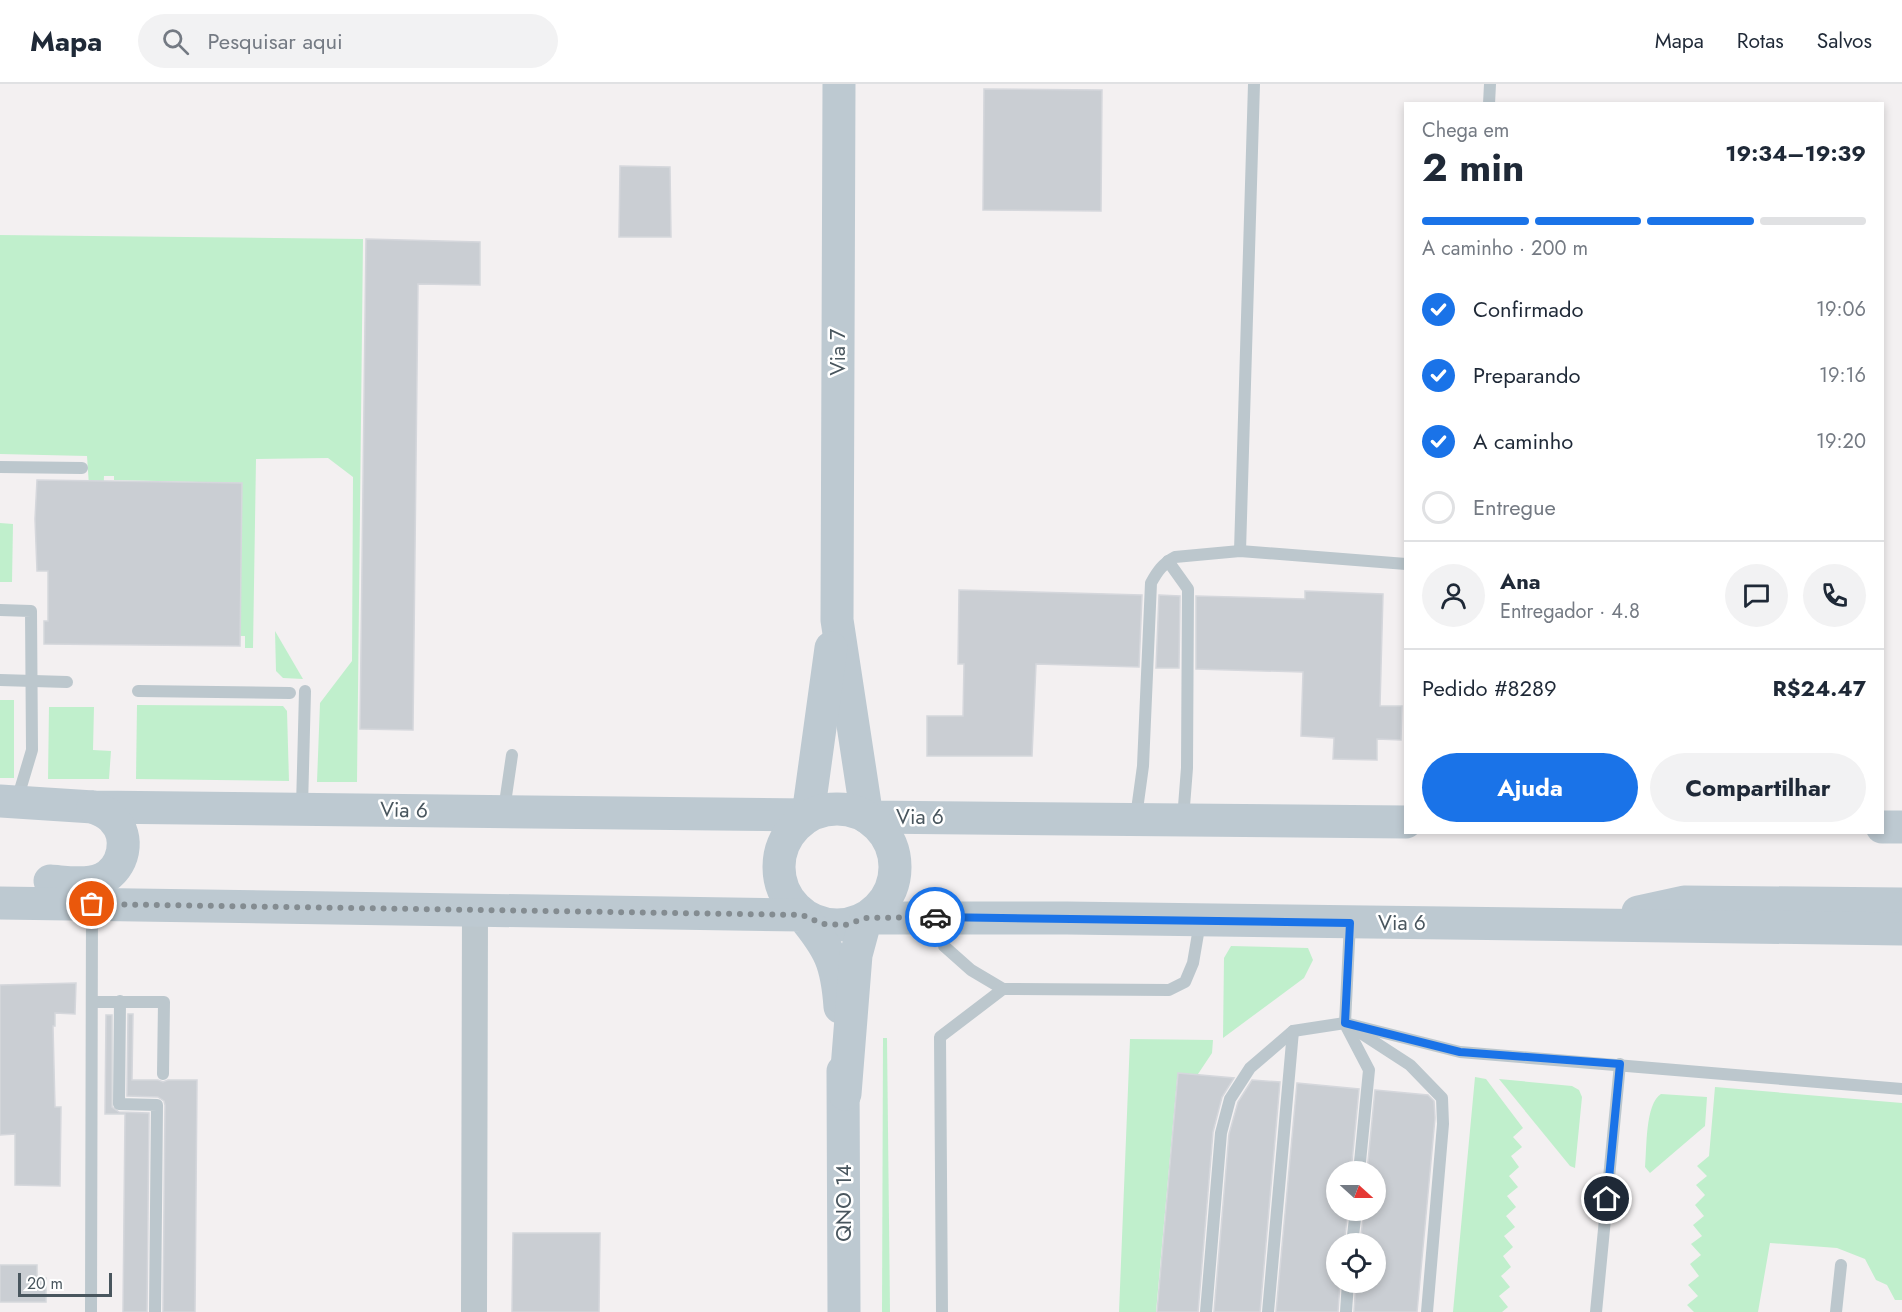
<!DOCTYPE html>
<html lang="pt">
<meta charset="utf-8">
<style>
body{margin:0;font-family:Jost,sans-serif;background:#f2f2f3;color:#1f2937;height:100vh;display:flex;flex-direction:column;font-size:22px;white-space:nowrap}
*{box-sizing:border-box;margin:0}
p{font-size:20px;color:#747a83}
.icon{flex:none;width:33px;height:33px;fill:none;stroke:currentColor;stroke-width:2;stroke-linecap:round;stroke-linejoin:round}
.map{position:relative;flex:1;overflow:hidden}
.side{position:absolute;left:1404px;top:18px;width:480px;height:732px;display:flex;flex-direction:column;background:#fff;border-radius:0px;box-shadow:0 3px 9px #0003}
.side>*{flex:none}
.needle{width:39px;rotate:111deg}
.fabs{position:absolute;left:1326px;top:1077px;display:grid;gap:12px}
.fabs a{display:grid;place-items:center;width:60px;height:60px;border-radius:50%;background:#fff;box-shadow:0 3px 9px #0003;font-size:30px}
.scale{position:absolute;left:18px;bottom:15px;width:94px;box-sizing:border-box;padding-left:6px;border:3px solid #49565e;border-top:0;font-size:16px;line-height:21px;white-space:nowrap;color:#49565e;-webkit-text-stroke:4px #fff;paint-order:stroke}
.pin{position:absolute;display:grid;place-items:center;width:51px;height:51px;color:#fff;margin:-26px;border:3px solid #fff;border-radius:50%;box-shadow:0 2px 6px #0007}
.courier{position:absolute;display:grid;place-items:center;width:60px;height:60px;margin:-30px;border:4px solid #1a73e8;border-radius:50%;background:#fff;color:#222;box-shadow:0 2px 8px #0007}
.summary em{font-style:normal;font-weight:700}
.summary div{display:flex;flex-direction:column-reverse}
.summary{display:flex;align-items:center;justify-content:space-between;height:102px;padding:0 18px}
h1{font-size:39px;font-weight:700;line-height:45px}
.bar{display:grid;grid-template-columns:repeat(4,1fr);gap:9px 6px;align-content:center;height:72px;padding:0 18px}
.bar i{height:8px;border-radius:4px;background:#e0e1e3}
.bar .current{background:#1a73e8}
.bar p{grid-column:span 4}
.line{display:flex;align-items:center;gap:15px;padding:0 18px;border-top:2px solid #e0e1e3}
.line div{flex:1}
.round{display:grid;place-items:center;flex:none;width:63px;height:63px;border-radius:32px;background:#f2f2f3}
ol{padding:0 18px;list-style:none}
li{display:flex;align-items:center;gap:18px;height:66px}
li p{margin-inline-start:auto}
li .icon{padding:6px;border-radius:50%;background:#1a73e8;color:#fff;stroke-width:4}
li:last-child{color:#747a83}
li i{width:33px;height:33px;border:3px solid #e0e1e3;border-radius:50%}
.action{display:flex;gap:12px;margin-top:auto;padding:12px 18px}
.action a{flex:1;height:69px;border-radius:36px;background:#1a73e8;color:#fff;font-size:24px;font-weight:700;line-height:69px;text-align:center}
.action a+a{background:#f2f2f3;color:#1f2937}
header{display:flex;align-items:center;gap:36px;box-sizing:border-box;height:84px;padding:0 30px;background:#fff;border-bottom:2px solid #e0e1e3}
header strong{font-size:28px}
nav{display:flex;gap:33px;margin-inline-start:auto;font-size:21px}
.search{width:420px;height:54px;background:#f2f2f3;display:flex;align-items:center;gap:15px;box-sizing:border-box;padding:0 21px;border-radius:33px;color:#747a83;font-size:22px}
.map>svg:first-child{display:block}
</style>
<header>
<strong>Mapa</strong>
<div class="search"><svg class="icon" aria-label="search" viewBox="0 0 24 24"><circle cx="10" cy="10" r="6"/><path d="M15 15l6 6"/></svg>Pesquisar aqui</div>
<nav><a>Mapa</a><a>Rotas</a><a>Salvos</a></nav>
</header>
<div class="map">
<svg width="1902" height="1228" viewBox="0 0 1902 1228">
<rect width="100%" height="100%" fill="#f3f0f1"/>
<g fill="#c0efcc">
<path d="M 0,151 L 363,155 L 357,698 L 317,698 L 320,619 L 352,577 L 353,393 L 328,374 L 256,375 L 253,564 L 245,564 L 245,552 L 240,552 L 241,399 L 114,396 L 114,392 L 104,392 L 103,417 L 90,417 L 87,372 L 0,370 Z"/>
<path d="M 0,439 L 13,440 L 12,498 L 0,498 Z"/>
<path d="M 275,547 L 303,595 L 283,594 L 276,587 Z"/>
<rect x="0" y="616" width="14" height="78"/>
<path d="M 137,621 L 283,622 L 287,627 L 289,697 L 136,695 Z"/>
<path d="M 49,623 L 94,623 L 93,666 L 111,667 L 109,695 L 48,695 Z"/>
<path d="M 1231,862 L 1308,864 L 1313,876 L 1304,894 L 1223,954 L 1224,874 Z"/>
<path d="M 883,954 L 887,954 L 890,1228 L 882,1228 Z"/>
<path d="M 1130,955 L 1213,956 L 1212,969 L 1194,996 L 1177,995 L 1156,1228 L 1119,1228 Z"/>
<path d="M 1475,993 L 1486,995 L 1523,1044 L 1513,1053 L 1522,1063 L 1511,1072 L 1519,1083 L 1509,1092 L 1518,1103 L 1507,1112 L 1516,1123 L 1506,1132 L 1515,1143 L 1504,1152 L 1513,1163 L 1503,1172 L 1511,1183 L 1501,1192 L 1510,1203 L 1499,1212 L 1508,1223 L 1502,1228 L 1453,1228 Z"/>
<path d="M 1499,995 L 1572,1002 L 1579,1006 L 1582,1013 L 1575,1084 L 1570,1082 Z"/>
<path d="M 1715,1003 L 1902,1019 L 1902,1216 L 1895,1216 L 1887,1201 L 1876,1196 L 1865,1175 L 1837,1164 L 1770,1159 L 1758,1228 L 1694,1228 L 1687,1221 L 1698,1212 L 1688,1201 L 1699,1192 L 1690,1180 L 1701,1171 L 1691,1160 L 1702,1152 L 1693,1141 L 1704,1132 L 1695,1121 L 1705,1111 L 1696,1101 L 1707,1092 L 1697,1082 L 1709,1072 Z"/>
<path d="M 1661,1010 L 1707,1013 L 1705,1042 L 1650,1089 L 1645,1083 C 1647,1064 1645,1020 1661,1010 Z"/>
</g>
<g fill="#caced3" stroke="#d5d7dc" stroke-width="1.5">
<path d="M 984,5 L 1102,6 L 1101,127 L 983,126 Z"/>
<path d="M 620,82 L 670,83 L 671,153 L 619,153 Z"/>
<path d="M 366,155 L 480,158 L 480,201 L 418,200 L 413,646 L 360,645 Z"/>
<path d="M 37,396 L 242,399 L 240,562 L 44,560 L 44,537 L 48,537 L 48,487 L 37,487 L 35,435 Z"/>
<path d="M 959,506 L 1142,511 L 1139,583 L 1036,580 L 1032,672 L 927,672 L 927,632 L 963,632 L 964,580 L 958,580 Z"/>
<path d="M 1305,507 L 1383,510 L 1380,622 L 1402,622 L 1401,656 L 1377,655 L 1377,676 L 1333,675 L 1334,654 L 1301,652 L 1303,588 L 1196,585 L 1196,512 L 1305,515 Z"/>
<path d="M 1159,511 L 1180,512 L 1179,584 L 1156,584 Z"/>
<path d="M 76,899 L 75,930 L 55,929 L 55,942 L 53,942 L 55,1023 L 61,1023 L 60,1102 L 15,1101 L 15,1050 L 0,1051 L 0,901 Z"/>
<path d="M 128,930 L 133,930 L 132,996 L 158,996 L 163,998 L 168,996 L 197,996 L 195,1228 L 163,1228 L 165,1021 L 164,1017 L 158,1013 L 127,1012 Z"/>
<path d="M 106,931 L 112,931 L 112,1023 L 119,1028 L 149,1029 L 147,1228 L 123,1228 L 125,1030 L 105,1030 Z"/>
<path d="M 1178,989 L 1234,994 L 1222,1013 L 1213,1048 L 1198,1228 L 1157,1228 Z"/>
<path d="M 1252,996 L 1280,998 L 1260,1228 L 1214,1228 L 1229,1050 L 1238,1018 Z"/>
<path d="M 1297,999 L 1359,1005 L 1351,1088 L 1336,1088 L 1336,1126 L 1348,1126 L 1344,1160 L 1336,1160 L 1336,1198 L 1340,1198 L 1338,1228 L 1276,1228 Z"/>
<path d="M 1375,1006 L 1428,1011 L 1434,1017 L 1435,1034 L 1417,1228 L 1354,1228 L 1356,1198 L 1376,1198 L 1376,1160 L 1360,1160 L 1364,1126 L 1376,1126 L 1376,1088 L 1367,1088 Z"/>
<path d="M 513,1149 L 600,1149 L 599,1228 L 512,1228 Z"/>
<path d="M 0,1181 L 37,1181 L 37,1194 L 46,1194 L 46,1218 L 0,1218 Z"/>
</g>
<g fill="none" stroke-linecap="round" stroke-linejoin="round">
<g stroke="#bcc7cd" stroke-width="12">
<path d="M 1489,20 L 1490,0"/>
<path d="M 0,383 L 82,384"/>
<path d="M 1240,467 L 1254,0"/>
<path d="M 1168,477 L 1188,505 L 1187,684 L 1183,735"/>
<path d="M 0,526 L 31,527 L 32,666 L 17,716"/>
<path d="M 0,596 L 67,598"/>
<path d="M 138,607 L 290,609"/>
<path d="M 302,723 L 305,607"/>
<path d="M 504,726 L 512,671"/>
<path d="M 1136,733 L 1143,682 L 1151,499 C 1157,488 1163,479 1175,473 L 1240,467 L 1406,480"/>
<path d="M 943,836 L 944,862 L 971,886 L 1003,905 L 1169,906 L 1185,898 L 1193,879 L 1200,838"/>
<path d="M 120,917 L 119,1020 L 157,1021 L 155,1228"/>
<path d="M 92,918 L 164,918 L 163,990"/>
<path d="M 1345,939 L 1460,968 L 1902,1005"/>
<path d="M 1345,940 L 1369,986 L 1359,1088"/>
<path d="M 1353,944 L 1410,981 L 1442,1014 L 1443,1040 L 1427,1228"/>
<path d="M 1352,1160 L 1356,1126"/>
<path d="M 91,1228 L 92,821"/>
<path d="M 942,1228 L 940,953 L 1003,905"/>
<path d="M 1206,1228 L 1221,1049 L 1230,1015 L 1250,984 L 1293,947 L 1345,939 L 1350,839"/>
<path d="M 1268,1228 L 1293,947"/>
<path d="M 1346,1228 L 1348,1198"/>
<path d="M 1596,1228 L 1620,980"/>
<path d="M 1836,1228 L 1841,1181"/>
</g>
<path stroke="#bcc7cd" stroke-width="26" d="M 474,1228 L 475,827"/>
<g stroke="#bdc9d1" stroke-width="33">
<path d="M 839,0 L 837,536 L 867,733 L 1406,738"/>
<path d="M 0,717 L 93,723 L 808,731 L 831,564"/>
<circle cx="837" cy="783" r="58"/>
<path d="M 1882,743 L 1902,743"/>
<path d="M 50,797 C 66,798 87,802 102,795 C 124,784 131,753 113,735 C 108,729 101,726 93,723"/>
<path d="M 0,819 L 802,831 C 830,865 837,879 840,923"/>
<path d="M 1638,828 L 1684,818 L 1902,820"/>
<path d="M 843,987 L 844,1228"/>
<path d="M 845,1010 L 856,871 L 866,834 L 1067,834 L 1902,845"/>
</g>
</g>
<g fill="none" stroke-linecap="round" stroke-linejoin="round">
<path stroke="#848c91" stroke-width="6" stroke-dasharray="0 10.8" d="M 92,820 L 802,831 L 823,840 L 845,841 L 866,834 L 935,833"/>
<path stroke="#1a73e8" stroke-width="8" d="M 935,833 L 1350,839 L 1345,939 L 1460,968 L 1620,980 L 1607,1115"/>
</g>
<g text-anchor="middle" stroke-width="5" stroke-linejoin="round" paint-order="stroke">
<g font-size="21" fill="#49565e" stroke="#fff">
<text transform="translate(838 268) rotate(-90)" y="7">Via 7</text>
<text transform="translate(404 726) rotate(1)" y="7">Via 6</text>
<text x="920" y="740">Via 6</text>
<text x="1402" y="846">Via 6</text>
<text transform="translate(844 1119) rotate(-90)" y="7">QNO 14</text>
</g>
</g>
</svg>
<div class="fabs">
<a><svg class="needle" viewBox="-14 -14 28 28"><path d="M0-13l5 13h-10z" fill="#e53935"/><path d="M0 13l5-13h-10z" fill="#747a83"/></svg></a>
<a><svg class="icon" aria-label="locate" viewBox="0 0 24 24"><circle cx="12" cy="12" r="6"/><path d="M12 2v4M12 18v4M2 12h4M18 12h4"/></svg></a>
</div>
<div class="scale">20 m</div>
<div class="pin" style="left:92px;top:820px;background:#ea580c"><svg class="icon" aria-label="bag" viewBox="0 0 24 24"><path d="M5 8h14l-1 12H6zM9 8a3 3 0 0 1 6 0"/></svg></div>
<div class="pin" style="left:1607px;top:1115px;background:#1f2937"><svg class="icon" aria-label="home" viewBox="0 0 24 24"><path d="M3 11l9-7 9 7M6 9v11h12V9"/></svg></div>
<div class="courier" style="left:935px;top:833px"><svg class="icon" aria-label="car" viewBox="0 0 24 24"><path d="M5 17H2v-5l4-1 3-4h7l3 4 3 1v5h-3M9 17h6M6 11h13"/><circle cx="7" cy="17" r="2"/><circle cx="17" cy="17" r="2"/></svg></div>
<section class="side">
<div class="summary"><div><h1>2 min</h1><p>Chega em</p></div><em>19:34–19:39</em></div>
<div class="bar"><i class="current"></i><i class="current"></i><i class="current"></i><i></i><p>A caminho · 200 m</p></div>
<ol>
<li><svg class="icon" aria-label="check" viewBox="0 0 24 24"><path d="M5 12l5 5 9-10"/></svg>Confirmado<p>19:06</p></li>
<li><svg class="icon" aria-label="check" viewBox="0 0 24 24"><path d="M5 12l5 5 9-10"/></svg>Preparando<p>19:16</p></li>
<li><svg class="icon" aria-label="check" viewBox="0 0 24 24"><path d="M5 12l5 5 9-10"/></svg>A caminho<p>19:20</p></li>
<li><i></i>Entregue</li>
</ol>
<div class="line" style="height:108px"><a class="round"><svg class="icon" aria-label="person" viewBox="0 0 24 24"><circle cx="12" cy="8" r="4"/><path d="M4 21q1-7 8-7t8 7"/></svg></a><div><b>Ana</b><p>Entregador · 4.8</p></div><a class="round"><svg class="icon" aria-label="chat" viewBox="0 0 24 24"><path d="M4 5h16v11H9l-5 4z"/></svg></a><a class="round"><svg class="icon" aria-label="phone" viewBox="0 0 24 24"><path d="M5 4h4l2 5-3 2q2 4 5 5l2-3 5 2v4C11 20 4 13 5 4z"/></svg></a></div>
<div class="line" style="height:78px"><div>Pedido #8289</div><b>R$24.47</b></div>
<div class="action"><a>Ajuda</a><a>Compartilhar</a></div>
</section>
</div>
